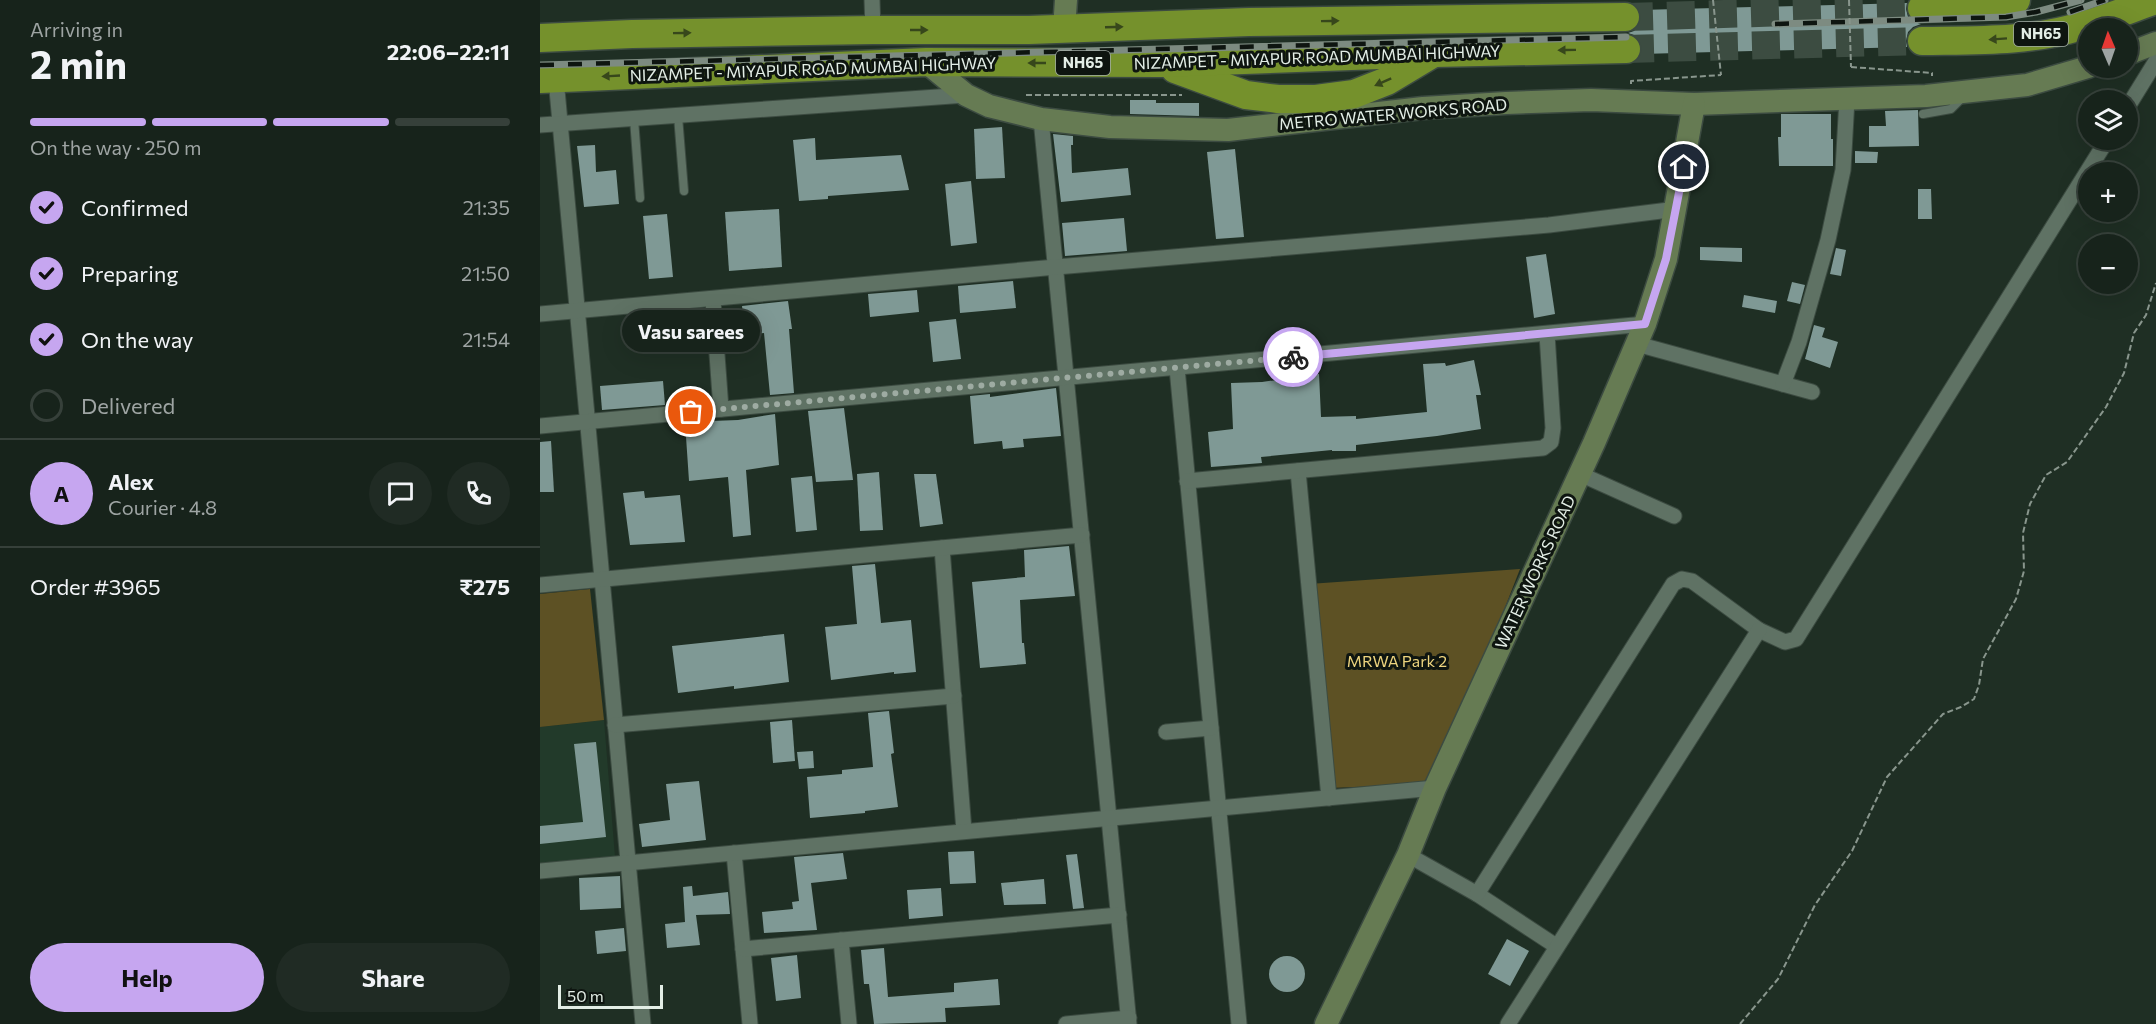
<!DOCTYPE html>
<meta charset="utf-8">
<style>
body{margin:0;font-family:Commissioner,sans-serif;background:#202b24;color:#f1f3f6;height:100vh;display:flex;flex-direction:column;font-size:22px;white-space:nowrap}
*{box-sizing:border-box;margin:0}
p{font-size:20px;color:#9ea4a3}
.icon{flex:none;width:33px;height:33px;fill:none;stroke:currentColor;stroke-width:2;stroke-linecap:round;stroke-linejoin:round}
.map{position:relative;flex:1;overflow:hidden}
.drawer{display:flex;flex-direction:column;background:#17231b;width:540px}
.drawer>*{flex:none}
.needle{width:39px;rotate:358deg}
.tools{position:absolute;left:1538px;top:18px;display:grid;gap:12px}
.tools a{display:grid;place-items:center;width:60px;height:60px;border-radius:50%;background:#17231b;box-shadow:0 6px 24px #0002,0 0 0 2px #36403a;font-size:30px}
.scale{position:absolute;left:18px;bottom:15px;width:105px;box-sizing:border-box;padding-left:6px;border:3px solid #e3eee6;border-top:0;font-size:16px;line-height:21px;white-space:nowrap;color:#e3eee6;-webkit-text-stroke:4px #0e1510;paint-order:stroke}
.pin{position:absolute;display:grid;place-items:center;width:51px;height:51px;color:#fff;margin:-26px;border:3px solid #fff;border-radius:50%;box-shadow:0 2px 6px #0007}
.courier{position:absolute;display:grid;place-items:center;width:60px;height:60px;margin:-30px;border:4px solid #c6a6f0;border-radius:50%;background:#fff;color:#222;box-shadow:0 2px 8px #0007}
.bubble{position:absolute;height:42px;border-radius:21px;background:#17231b;box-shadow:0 6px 24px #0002,0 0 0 2px #36403a;font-size:20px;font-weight:700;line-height:42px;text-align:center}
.overview em{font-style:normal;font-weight:700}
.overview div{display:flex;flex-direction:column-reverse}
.overview{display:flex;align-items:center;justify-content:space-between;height:102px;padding:0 30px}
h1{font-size:39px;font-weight:700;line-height:45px}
.bar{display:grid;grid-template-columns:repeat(4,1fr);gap:9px 6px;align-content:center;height:72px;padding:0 30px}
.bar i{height:8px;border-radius:4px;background:#36403a}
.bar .on{background:#c6a6f0}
.bar p{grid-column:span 4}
.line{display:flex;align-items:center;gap:15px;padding:0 30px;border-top:2px solid #36403a}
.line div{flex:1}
.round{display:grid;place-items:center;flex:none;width:63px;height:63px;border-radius:32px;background:#202b24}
ol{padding:0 30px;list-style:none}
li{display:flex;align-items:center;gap:18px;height:66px}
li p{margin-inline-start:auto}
li .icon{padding:6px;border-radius:50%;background:#c6a6f0;color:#111;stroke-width:4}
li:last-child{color:#9ea4a3}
li i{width:33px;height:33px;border:3px solid #36403a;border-radius:50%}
.primary-button{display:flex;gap:12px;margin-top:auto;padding:12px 30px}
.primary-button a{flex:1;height:69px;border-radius:36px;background:#c6a6f0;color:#111;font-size:24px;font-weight:700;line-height:69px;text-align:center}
.primary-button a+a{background:#202b24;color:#f1f3f6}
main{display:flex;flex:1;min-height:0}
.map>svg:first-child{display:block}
</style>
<main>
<section class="drawer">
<div class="overview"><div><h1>2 min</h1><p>Arriving in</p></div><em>22:06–22:11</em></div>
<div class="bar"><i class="on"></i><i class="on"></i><i class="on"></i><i></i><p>On the way · 250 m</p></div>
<ol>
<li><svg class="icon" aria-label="check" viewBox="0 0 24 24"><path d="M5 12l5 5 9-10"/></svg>Confirmed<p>21:35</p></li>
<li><svg class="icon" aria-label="check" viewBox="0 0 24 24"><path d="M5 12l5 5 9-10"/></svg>Preparing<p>21:50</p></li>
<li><svg class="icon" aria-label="check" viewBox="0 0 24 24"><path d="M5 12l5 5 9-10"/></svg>On the way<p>21:54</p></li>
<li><i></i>Delivered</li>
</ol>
<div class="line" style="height:108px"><b class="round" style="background:#c6a6f0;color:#111">A</b><div><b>Alex</b><p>Courier · 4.8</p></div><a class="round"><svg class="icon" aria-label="chat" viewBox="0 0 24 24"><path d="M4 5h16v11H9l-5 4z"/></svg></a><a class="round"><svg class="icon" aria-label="phone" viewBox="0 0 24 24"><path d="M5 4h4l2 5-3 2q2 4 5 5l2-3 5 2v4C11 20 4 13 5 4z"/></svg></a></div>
<div class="line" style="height:78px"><div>Order #3965</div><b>₹275</b></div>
<div class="primary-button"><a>Help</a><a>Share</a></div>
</section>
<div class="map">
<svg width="1616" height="1024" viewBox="0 0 1616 1024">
<rect width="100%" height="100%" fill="#1f2f24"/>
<path fill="#223a2a" d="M 64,720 L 75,857 L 0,864 L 0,727 Z"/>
<g fill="#5d5124">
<path d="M 980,569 L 896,784 L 788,788 L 769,584 Z"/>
<path d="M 50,589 L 64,720 L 0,727 L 0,594 Z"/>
</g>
<g fill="#7f9995">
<path d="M 1367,3 L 1366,9 L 1368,17 L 1374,22 L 1381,24 L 1373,27 L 1368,32 L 1366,41 L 1367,47 L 1101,54 L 1102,48 L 1100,41 L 1094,35 L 1088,33 L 1094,31 L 1100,25 L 1101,17 L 1100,10 Z"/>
<path d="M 590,100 L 616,100 L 616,103 L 659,103 L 659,116 L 590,114 Z"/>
<path d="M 1378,110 L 1379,146 L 1329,147 L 1329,126 L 1346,126 L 1345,111 Z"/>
<path d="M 1241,114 L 1291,114 L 1291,139 L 1293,139 L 1293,166 L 1239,166 L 1238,137 L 1241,137 Z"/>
<path d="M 462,127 L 465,178 L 436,179 L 434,129 Z"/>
<path d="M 513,134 L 533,136 L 533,145 L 531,145 L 532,173 L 588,168 L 591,195 L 521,202 Z"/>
<path d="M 275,138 L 276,160 L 361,155 L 369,190 L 288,196 L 288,199 L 259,201 L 253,140 Z"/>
<path d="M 55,145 L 56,172 L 76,170 L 79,204 L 44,207 L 37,146 Z"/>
<path d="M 695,149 L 704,237 L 676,239 L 667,152 Z"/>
<path d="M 1315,151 L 1338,152 L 1337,163 L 1315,163 Z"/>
<path d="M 431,181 L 437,243 L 411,246 L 405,184 Z"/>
<path d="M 1378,189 L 1391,189 L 1392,219 L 1378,219 Z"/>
<path d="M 239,209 L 242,267 L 189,271 L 185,212 Z"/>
<path d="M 127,214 L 133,277 L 109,279 L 103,216 Z"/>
<path d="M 584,218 L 587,251 L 525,256 L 522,223 Z"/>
<path d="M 1160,247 L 1202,248 L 1202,262 L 1160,260 Z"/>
<path d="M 1296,248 L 1306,250 L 1301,276 L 1290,274 Z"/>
<path d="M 1006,254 L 1015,314 L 994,318 L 986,257 Z"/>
<path d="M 473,281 L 476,308 L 420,313 L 418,286 Z"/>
<path d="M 1252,282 L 1265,285 L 1260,304 L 1247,301 Z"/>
<path d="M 377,290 L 379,312 L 330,317 L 328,294 Z"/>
<path d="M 1204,295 L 1237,301 L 1235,313 L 1202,307 Z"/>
<path d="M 248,301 L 252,329 L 249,329 L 254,393 L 230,395 L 224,333 L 206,335 L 202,306 Z"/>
<path d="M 416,319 L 421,359 L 393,362 L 389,322 Z"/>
<path d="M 1274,325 L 1285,328 L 1282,337 L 1298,342 L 1290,368 L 1265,359 Z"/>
<path d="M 934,360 L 941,395 L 936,395 L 941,429 L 897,436 L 816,445 L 816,451 L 792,451 L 792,450 L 721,457 L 722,463 L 671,467 L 668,432 L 693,429 L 691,383 L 722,382 L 779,374 L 781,417 L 816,416 L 816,419 L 887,412 L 883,364 L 905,363 L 906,366 Z"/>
<path d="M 123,381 L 125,405 L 62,410 L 60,386 Z"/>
<path d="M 516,388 L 521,436 L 483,439 L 484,447 L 463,449 L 462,441 L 434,444 L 430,396 L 450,394 L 450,397 Z"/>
<path d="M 304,408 L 313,480 L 276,482 L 268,411 Z"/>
<path d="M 235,414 L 239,465 L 206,470 L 211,535 L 193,537 L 188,477 L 149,481 L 145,422 L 198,420 Z"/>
<path d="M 11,441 L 14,492 L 0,492 L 0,442 Z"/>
<path d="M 339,472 L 343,530 L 320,531 L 317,474 Z"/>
<path d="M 374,474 L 396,474 L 403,524 L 380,527 Z"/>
<path d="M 272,476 L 277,530 L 256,532 L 251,478 Z"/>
<path d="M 104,491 L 105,498 L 140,495 L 145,542 L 90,545 L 83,493 Z"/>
<path d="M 529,546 L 535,596 L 480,600 L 482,643 L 484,643 L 486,664 L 440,668 L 432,582 L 485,577 L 484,550 Z"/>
<path d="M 335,564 L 341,623 L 371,620 L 376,672 L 354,674 L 354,672 L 291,680 L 285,627 L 317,624 L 312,566 Z"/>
<path d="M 244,634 L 249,682 L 194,689 L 194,686 L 138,693 L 132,646 Z"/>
<path d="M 349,711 L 354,753 L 351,754 L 358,807 L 325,811 L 325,813 L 270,818 L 267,777 L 302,774 L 302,770 L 333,767 L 328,713 Z"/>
<path d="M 252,720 L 255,761 L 233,763 L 230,722 Z"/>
<path d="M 56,742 L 66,837 L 0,844 L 0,826 L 43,822 L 34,744 Z"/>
<path d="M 273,751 L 274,768 L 259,769 L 257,752 Z"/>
<path d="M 159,781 L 166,840 L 102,847 L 99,824 L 130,820 L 126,784 Z"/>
<path d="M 434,851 L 436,883 L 410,884 L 408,852 Z"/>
<path d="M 303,853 L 307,879 L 271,883 L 277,930 L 224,933 L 222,912 L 253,909 L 252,902 L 259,901 L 254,857 Z"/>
<path d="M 537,854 L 544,908 L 533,909 L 526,855 Z"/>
<path d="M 80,876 L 81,908 L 40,910 L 39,878 Z"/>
<path d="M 504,879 L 506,904 L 464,905 L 461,883 Z"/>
<path d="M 152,886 L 153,896 L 188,892 L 190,914 L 156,915 L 160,945 L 127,948 L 125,924 L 145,922 L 143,887 Z"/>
<path d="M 401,888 L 403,916 L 369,919 L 367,890 Z"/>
<path d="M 84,928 L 86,951 L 57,954 L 55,931 Z"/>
<path d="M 967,939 L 989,951 L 970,986 L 948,974 Z"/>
<path d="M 344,948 L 348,997 L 414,992 L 414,983 L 458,979 L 460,1005 L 405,1008 L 406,1022 L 334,1024 L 329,984 L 324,984 L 321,950 Z"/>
<path d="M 257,955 L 261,998 L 236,1001 L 231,958 Z"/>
<circle cx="747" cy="974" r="18"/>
</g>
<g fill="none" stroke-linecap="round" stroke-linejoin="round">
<g stroke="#3c4c41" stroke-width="28" stroke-dasharray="28 14" stroke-linecap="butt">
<path d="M 1085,17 L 1382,8"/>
<path d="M 1086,49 L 1382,41"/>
</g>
<g stroke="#3c4b41" stroke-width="10">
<g id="lane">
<path d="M 1383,114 L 1411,109 L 1422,98"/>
<path d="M 138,116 L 144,191"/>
<path d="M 94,119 L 100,198"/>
</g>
</g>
<g stroke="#3c4b41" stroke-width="17">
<g id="street">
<path d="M 332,0 L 333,30"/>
<path d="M 16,79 L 103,1024"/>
<path d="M 1587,108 L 1616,61"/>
<path d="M 501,119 L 589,1024"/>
<path d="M 0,125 L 426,95"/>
<path d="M 173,300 L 181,409"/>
<path d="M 0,314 L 516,267 L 1009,225 L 1137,209"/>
<path d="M 1097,344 L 1272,392"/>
<path d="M 637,368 L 699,1024"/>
<path d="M 1243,384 L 1259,342 L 1288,240 L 1303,170 L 1307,99"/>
<path d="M 0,426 L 1105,324"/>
<path d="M 758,471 L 789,798"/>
<path d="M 1040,474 L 1134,516"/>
<path d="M 647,481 L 1003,448 L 1011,442 L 1013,428 L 1007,334"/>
<path d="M 402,548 L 424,831"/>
<path d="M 0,585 L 542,535"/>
<path d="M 75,725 L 414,696"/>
<path d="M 626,732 L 671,728"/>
<path d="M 194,853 L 210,1024"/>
<path d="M 868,855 L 937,894 L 1016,946"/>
<path d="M 0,871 L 895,788"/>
<path d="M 937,894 L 1133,584 L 1142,579 L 1152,581 L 1219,630 L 1245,642 L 1256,639 L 1567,140"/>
<path d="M 301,940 L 309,1024"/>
<path d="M 203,949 L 579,915"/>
<path d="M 526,1024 L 589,1018"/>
<path d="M 968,1024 L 1219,630"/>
</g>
</g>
<g stroke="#3c4b41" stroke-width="25">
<g id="secondary">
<path d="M 524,29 L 526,0"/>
<path d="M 1587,54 L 1616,43"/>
<path d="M 386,62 L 426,95 L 449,106 L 501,119 L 570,127 L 688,130 L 883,108 L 966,103 L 1051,100 L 1154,104 L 1386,96 L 1487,85 L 1548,67"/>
<path d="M 786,1024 L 868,855 L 895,788 L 1054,443 L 1105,324 L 1126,259 L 1154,104"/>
</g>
</g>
<g stroke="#3c4b41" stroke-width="31">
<g id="highway">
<path d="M 1382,8 L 1449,5 L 1476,0"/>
<path d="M 0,38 L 92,34 L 333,30 L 489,30 L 709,22 L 1085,17"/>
<path d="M 1382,41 C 1433,40 1488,42 1538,27 C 1564,20 1590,9 1616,0"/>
<path d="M 635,69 L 706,95 L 738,99 L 776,99 L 814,94 L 847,81 L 892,54"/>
<path d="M 0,79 L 386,62 L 621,63 L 894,53 L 1086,49"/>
</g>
</g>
<g stroke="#89968d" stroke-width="2" stroke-dasharray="6 3" stroke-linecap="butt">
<path d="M 1311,67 L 1392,73 L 1392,76"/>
<path d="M 1091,84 L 1091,81 L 1181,75"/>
<path d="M 486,95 L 642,95"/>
<path d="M 1200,1024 L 1238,979 L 1275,905 L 1312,851 L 1347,777 L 1403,714 L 1421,707 L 1434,699 L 1439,685 L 1443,659 L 1476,599 L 1484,571 L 1483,533 L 1490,504 L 1506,475 L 1527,462 L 1566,407 L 1584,373 L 1594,333 L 1606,315 L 1616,283"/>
</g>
<use href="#lane" stroke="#5f7264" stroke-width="8"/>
<use href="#street" stroke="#5f7264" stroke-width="15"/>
<use href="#secondary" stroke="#667b53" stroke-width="22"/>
<use href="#highway" stroke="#75912c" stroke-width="28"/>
<g stroke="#7d8b81" stroke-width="7">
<g id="rail">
<path d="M 1530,12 L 1565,0"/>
<path d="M 1235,24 L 1466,17 L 1496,12 L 1541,0"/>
<path d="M 0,65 L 1086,37"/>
</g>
</g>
<use href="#rail" stroke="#0e1510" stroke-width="4.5" stroke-dasharray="14" stroke-linecap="butt"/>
<g stroke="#89968d" stroke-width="2" stroke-dasharray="6 3" stroke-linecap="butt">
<path d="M 1173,0 L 1181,75"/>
<path d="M 1309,0 L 1311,67"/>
</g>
</g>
<defs><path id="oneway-solid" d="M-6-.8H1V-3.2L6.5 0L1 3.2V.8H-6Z" transform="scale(1.5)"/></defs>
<g fill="#37471b">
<use href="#oneway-solid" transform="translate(790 21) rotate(-1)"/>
<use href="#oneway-solid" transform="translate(574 27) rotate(-2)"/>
<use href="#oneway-solid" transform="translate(379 30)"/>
<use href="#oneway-solid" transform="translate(142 33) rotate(-1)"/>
<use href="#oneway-solid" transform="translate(1458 39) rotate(176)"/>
<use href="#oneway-solid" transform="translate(1027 50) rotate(179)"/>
<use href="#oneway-solid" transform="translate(497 63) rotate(-180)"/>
<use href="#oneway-solid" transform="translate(71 76) rotate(177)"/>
<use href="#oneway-solid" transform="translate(843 82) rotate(156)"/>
</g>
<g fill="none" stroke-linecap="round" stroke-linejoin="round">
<path stroke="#9eaba2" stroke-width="6" stroke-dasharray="0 10.8" d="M 151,412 L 753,357"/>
<path stroke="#c6a6f0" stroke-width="8" d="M 753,357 L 1105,324 L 1126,259 L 1144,167"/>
</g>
<g text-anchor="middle" stroke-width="6" stroke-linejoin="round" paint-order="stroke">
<g fill="#0e1510" stroke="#a3ada6" stroke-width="1.5">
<rect x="1474" y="22" width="54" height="24" rx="4.5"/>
<rect x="516" y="51" width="54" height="24" rx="4.5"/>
</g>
<g font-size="15" font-weight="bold" fill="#e3eee6">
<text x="1501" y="39">NH65</text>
<text x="543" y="68">NH65</text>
</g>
<g font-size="16" fill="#e3eee6" stroke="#0e1510">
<text transform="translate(777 57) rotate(-2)" y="6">NIZAMPET - MIYAPUR ROAD MUMBAI HIGHWAY</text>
<text transform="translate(273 69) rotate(-2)" y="6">NIZAMPET - MIYAPUR ROAD MUMBAI HIGHWAY</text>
<text transform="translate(853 114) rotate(-5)" y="6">METRO WATER WORKS ROAD</text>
<text transform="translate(995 572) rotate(-65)" y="6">WATER WORKS ROAD</text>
</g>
<g font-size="16" fill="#edd47e" stroke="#0e1510">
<text x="857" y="667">MRWA Park 2</text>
</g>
</g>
</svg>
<div class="tools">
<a><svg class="needle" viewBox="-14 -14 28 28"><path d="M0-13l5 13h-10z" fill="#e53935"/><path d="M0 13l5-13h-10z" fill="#9ea4a3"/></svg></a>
<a><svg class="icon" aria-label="layers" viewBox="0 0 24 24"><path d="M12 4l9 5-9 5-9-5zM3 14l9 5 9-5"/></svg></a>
<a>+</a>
<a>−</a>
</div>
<div class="scale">50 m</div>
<div class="pin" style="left:151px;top:412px;background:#ea580c"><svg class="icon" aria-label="bag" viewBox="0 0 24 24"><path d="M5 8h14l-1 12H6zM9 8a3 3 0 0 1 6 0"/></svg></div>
<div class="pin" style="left:1144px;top:167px;background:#1f2937"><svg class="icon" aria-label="home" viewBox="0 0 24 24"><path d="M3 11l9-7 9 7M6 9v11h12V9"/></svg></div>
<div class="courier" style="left:753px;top:357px"><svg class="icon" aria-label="bike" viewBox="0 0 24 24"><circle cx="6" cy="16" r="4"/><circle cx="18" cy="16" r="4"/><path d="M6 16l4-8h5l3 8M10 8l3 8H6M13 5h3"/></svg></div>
<div class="bubble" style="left:82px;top:310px;width:138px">Vasu sarees</div>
</div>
</main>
